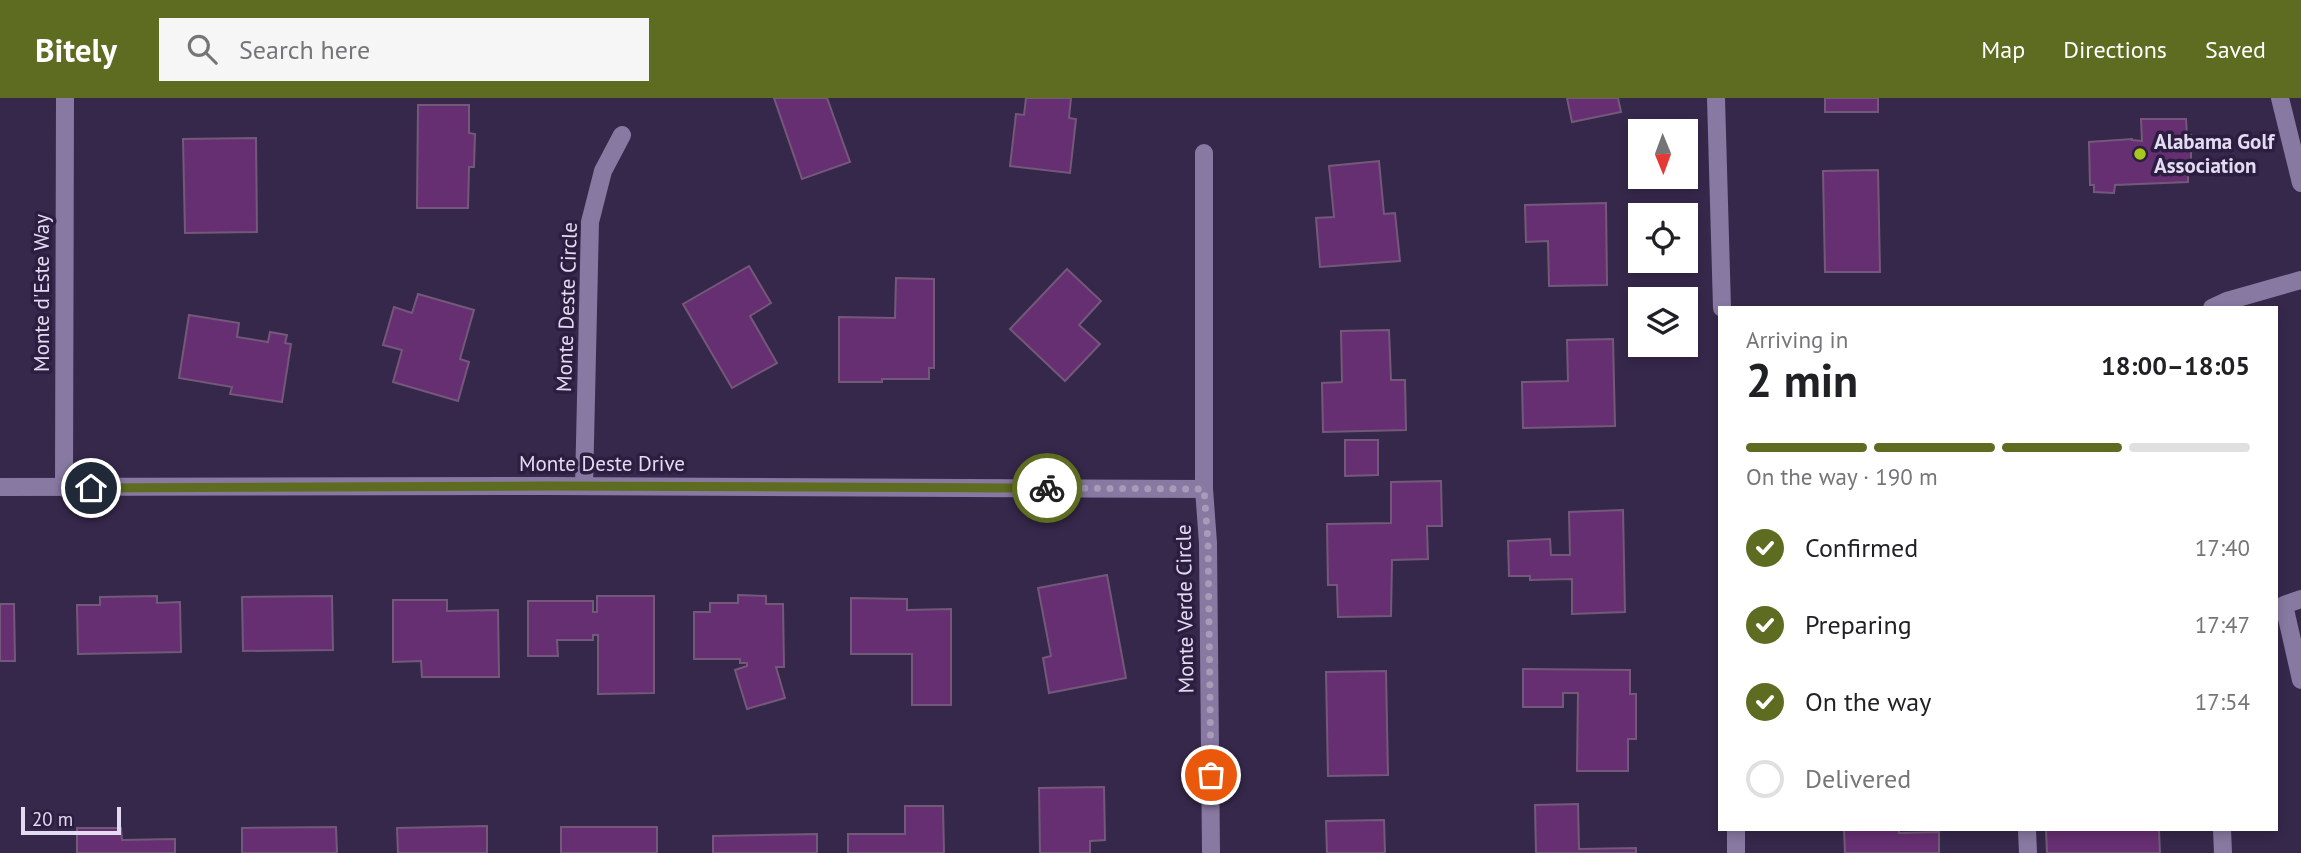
<!DOCTYPE html>
<meta charset="utf-8">
<style>
body{margin:0;font-family:"PT Sans",sans-serif;background:#f6f6f6;color:#202124;height:100vh;display:flex;flex-direction:column;font-size:26px;white-space:nowrap}
*{box-sizing:border-box;margin:0}
p{font-size:23px;color:#757577}
.icon{flex:none;width:38px;height:38px;fill:none;stroke:currentColor;stroke-width:2;stroke-linecap:round;stroke-linejoin:round}
.map{position:relative;flex:1;overflow:hidden}
.drawer{position:absolute;left:1718px;top:208px;width:560px;height:525px;display:flex;flex-direction:column;background:#fff;border-radius:0px;box-shadow:0 4px 10px #0003}
.drawer>*{flex:none}
.needle{width:46px;rotate:179deg}
.buttons{position:absolute;left:1628px;top:21px;display:grid;gap:14px}
.buttons a{display:grid;place-items:center;width:70px;height:70px;border-radius:0px;background:#fff;box-shadow:0 4px 10px #0003;font-size:35px}
.scale{position:absolute;left:21px;bottom:18px;width:100px;box-sizing:border-box;padding-left:7px;border:4px solid #e3dbf2;border-top:0;font-size:19px;line-height:24px;white-space:nowrap;color:#e3dbf2;-webkit-text-stroke:5px #2c1e40;paint-order:stroke}
.pin{position:absolute;display:grid;place-items:center;width:60px;height:60px;color:#fff;margin:-30px;border:4px solid #fff;border-radius:50%;box-shadow:0 2px 7px #0007}
.courier{position:absolute;display:grid;place-items:center;width:70px;height:70px;margin:-35px;border:5px solid #5d6c20;border-radius:50%;background:#fff;color:#222;box-shadow:0 2px 9px #0007}
.headline em{font-style:normal;font-weight:600}
.headline div{display:flex;flex-direction:column-reverse}
.headline{display:flex;align-items:center;justify-content:space-between;height:119px;padding:0 28px}
h1{font-size:46px;font-weight:600;line-height:52px}
.bar{display:grid;grid-template-columns:repeat(4,1fr);gap:10px 7px;align-content:center;height:84px;padding:0 28px}
.bar i{height:9px;border-radius:5px;background:#e0e0e0}
.bar .selected{background:#5d6c20}
.bar p{grid-column:span 4}
ol{padding:0 28px;list-style:none}
li{display:flex;align-items:center;gap:21px;height:77px}
li p{margin-inline-start:auto}
li .icon{padding:7px;border-radius:50%;background:#5d6c20;color:#fff;stroke-width:4}
li:last-child{color:#757577}
li i{width:38px;height:38px;border:4px solid #e0e0e0;border-radius:50%}
header{display:flex;align-items:center;gap:42px;box-sizing:border-box;height:98px;padding:0 35px;background:#5d6c20;color:#fff}
header strong{font-size:33px}
nav{display:flex;gap:38px;margin-inline-start:auto;font-size:24px}
.search{width:490px;height:63px;background:#f6f6f6;display:flex;align-items:center;gap:18px;box-sizing:border-box;padding:0 24px;border-radius:0px;color:#757577;font-size:26px}
.map>svg:first-child{display:block}
</style>
<header>
<strong>Bitely</strong>
<div class="search"><svg class="icon" aria-label="search" viewBox="0 0 24 24"><circle cx="10" cy="10" r="6"/><path d="M15 15l6 6"/></svg>Search here</div>
<nav><a>Map</a><a>Directions</a><a>Saved</a></nav>
</header>
<div class="map">
<svg width="2301" height="755" viewBox="0 0 2301 755">
<rect width="100%" height="100%" fill="#36284b"/>
<g fill="#662f72" stroke="#74587a" stroke-width="2">
<path d="M 774,0 L 827,0 L 850,64 L 802,81 Z"/>
<path d="M 1026,0 L 1071,0 L 1069,20 L 1076,21 L 1070,75 L 1010,68 L 1016,16 L 1024,17 Z"/>
<path d="M 1567,0 L 1618,0 L 1621,14 L 1572,24 Z"/>
<rect x="1825" y="0" width="53" height="14"/>
<path d="M 418,7 L 469,7 L 469,35 L 475,36 L 474,69 L 469,69 L 468,110 L 417,110 Z"/>
<path d="M 2141,21 L 2186,21 L 2187,37 L 2191,37 L 2191,69 L 2188,69 L 2188,84 L 2115,87 L 2114,95 L 2094,94 L 2094,87 L 2090,87 L 2089,44 L 2132,41 L 2132,42 L 2142,43 Z"/>
<path d="M 256,40 L 257,134 L 185,135 L 183,41 Z"/>
<path d="M 1379,63 L 1384,116 L 1395,115 L 1400,163 L 1320,169 L 1316,120 L 1334,119 L 1329,68 Z"/>
<path d="M 1878,72 L 1880,174 L 1825,174 L 1823,73 Z"/>
<path d="M 1606,105 L 1607,187 L 1549,188 L 1548,143 L 1526,144 L 1525,107 Z"/>
<path d="M 749,168 L 771,205 L 750,218 L 777,265 L 732,290 L 683,206 Z"/>
<path d="M 1067,171 L 1101,203 L 1079,227 L 1100,246 L 1065,283 L 1010,231 Z"/>
<path d="M 896,180 L 934,181 L 934,270 L 929,270 L 929,281 L 882,281 L 882,284 L 839,284 L 839,219 L 895,220 Z"/>
<path d="M 418,196 L 474,212 L 460,261 L 469,264 L 458,303 L 393,284 L 402,252 L 383,247 L 394,209 L 412,215 Z"/>
<path d="M 189,217 L 239,225 L 237,239 L 268,244 L 270,234 L 287,237 L 285,245 L 291,246 L 282,304 L 230,296 L 232,289 L 179,280 Z"/>
<path d="M 1389,232 L 1391,282 L 1405,282 L 1406,332 L 1323,334 L 1322,285 L 1342,284 L 1341,233 Z"/>
<path d="M 1613,241 L 1615,328 L 1523,330 L 1522,284 L 1568,283 L 1567,242 Z"/>
<path d="M 1345,342 L 1378,342 L 1378,377 L 1345,378 Z"/>
<path d="M 1441,383 L 1442,428 L 1427,428 L 1428,461 L 1392,462 L 1391,518 L 1338,519 L 1337,487 L 1328,487 L 1327,426 L 1391,425 L 1391,384 Z"/>
<path d="M 1623,412 L 1625,514 L 1572,516 L 1572,481 L 1530,482 L 1530,478 L 1509,478 L 1508,443 L 1550,441 L 1551,457 L 1570,457 L 1569,414 Z"/>
<path d="M 1107,477 L 1126,580 L 1049,595 L 1043,560 L 1051,558 L 1038,490 Z"/>
<path d="M 738,497 L 766,498 L 766,506 L 783,506 L 784,569 L 776,569 L 785,600 L 747,611 L 735,572 L 747,568 L 747,565 L 740,565 L 740,561 L 694,561 L 694,514 L 710,514 L 710,505 L 738,505 Z"/>
<path d="M 157,498 L 157,505 L 180,504 L 181,554 L 78,556 L 77,507 L 100,507 L 100,499 Z"/>
<path d="M 332,498 L 333,552 L 243,553 L 242,499 Z"/>
<path d="M 597,498 L 654,498 L 654,595 L 598,596 L 598,537 L 593,537 L 593,542 L 557,542 L 558,558 L 528,558 L 528,503 L 593,503 L 593,514 L 597,514 Z"/>
<path d="M 851,500 L 907,501 L 907,512 L 951,511 L 951,607 L 912,607 L 912,556 L 851,556 Z"/>
<path d="M 393,502 L 447,502 L 447,513 L 498,512 L 499,579 L 422,579 L 421,563 L 393,564 Z"/>
<path d="M 0,506 L 14,506 L 15,563 L 0,563 Z"/>
<path d="M 1523,571 L 1630,572 L 1630,596 L 1636,596 L 1636,641 L 1628,641 L 1628,673 L 1577,673 L 1578,595 L 1563,595 L 1563,609 L 1523,609 Z"/>
<path d="M 1386,573 L 1388,677 L 1328,678 L 1326,574 Z"/>
<path d="M 1104,689 L 1105,742 L 1090,743 L 1090,755 L 1040,755 L 1039,690 Z"/>
<path d="M 1578,706 L 1579,751 L 1636,750 L 1636,755 L 1536,755 L 1535,707 Z"/>
<path d="M 905,708 L 943,708 L 944,755 L 848,755 L 848,736 L 905,736 Z"/>
<path d="M 1384,722 L 1385,755 L 1327,755 L 1326,723 Z"/>
<path d="M 487,728 L 487,755 L 398,755 L 397,730 Z"/>
<path d="M 336,729 L 337,755 L 242,755 L 242,730 Z"/>
<rect x="561" y="729" width="96" height="26"/>
<path d="M 77,730 L 121,730 L 122,742 L 175,741 L 175,755 L 77,755 Z"/>
<path d="M 1844,732 L 1899,732 L 1899,735 L 1939,734 L 1939,755 L 1845,755 Z"/>
<path d="M 2046,732 L 2159,732 L 2160,755 L 2047,755 Z"/>
<path d="M 817,736 L 817,755 L 713,755 L 713,738 Z"/>
</g>
<g fill="none" stroke-linecap="round" stroke-linejoin="round">
<g stroke="#8879a2" stroke-width="18">
<path d="M 2212,210 L 2227,203 L 2301,182"/>
<path d="M 2301,501 L 2284,507 L 2301,582"/>
<path d="M 2027,732 L 2028,755"/>
<path d="M 2222,732 L 2223,755"/>
</g>
<g stroke="#8879a2" stroke-width="18">
<path d="M 1716,0 L 1722,210"/>
<path d="M 1204,55 L 1204,391 L 1208,445 L 1211,755"/>
<path d="M 584,388 L 590,124 L 603,73 L 622,37"/>
<path d="M 0,389 L 547,388 L 1204,391"/>
<path d="M 64,390 L 65,0"/>
<path d="M 1736,732 L 1736,755"/>
</g>
<path stroke="#8879a2" stroke-width="18" d="M 2280,0 L 2301,85"/>
</g>
<g fill="none" stroke-linecap="round" stroke-linejoin="round">
<path stroke="#a69cb8" stroke-width="7" stroke-dasharray="0 12.6" d="M 1047,390 L 1204,391 L 1208,445 L 1211,677"/>
<path stroke="#5d6c20" stroke-width="9" d="M 91,390 L 547,388 L 1047,390"/>
</g>
<circle fill="#a8c71c" stroke="#2c1e40" stroke-width="2.5" cx="2140" cy="56" r="7"/>
<g text-anchor="middle" stroke-width="7" stroke-linejoin="round" paint-order="stroke">
<g font-size="21" font-weight="bold" fill="#e3dbf2" stroke="#2c1e40" text-anchor="start">
<text x="2154" y="51">Alabama Golf<tspan x="2154" dy="24">Association</tspan></text>
</g>
<g font-size="21" fill="#e3dbf2" stroke="#2c1e40">
<text transform="translate(42 195) rotate(-90)" y="7">Monte d'Este Way</text>
<text transform="translate(567 209) rotate(-88)" y="7">Monte Deste Circle</text>
<text x="602" y="373">Monte Deste Drive</text>
<text transform="translate(1185 511) rotate(-91)" y="7">Monte Verde Circle</text>
</g>
</g>
</svg>
<div class="buttons">
<a><svg class="needle" viewBox="-14 -14 28 28"><path d="M0-13l5 13h-10z" fill="#e53935"/><path d="M0 13l5-13h-10z" fill="#757577"/></svg></a>
<a><svg class="icon" aria-label="locate" viewBox="0 0 24 24"><circle cx="12" cy="12" r="6"/><path d="M12 2v4M12 18v4M2 12h4M18 12h4"/></svg></a>
<a><svg class="icon" aria-label="layers" viewBox="0 0 24 24"><path d="M12 4l9 5-9 5-9-5zM3 14l9 5 9-5"/></svg></a>
</div>
<div class="scale">20 m</div>
<div class="pin" style="left:1211px;top:677px;background:#ea580c"><svg class="icon" aria-label="bag" viewBox="0 0 24 24"><path d="M5 8h14l-1 12H6zM9 8a3 3 0 0 1 6 0"/></svg></div>
<div class="pin" style="left:91px;top:390px;background:#1f2937"><svg class="icon" aria-label="home" viewBox="0 0 24 24"><path d="M3 11l9-7 9 7M6 9v11h12V9"/></svg></div>
<div class="courier" style="left:1047px;top:390px"><svg class="icon" aria-label="bike" viewBox="0 0 24 24"><circle cx="6" cy="16" r="4"/><circle cx="18" cy="16" r="4"/><path d="M6 16l4-8h5l3 8M10 8l3 8H6M13 5h3"/></svg></div>
<section class="drawer">
<div class="headline"><div><h1>2 min</h1><p>Arriving in</p></div><em>18:00–18:05</em></div>
<div class="bar"><i class="selected"></i><i class="selected"></i><i class="selected"></i><i></i><p>On the way · 190 m</p></div>
<ol>
<li><svg class="icon" aria-label="check" viewBox="0 0 24 24"><path d="M5 12l5 5 9-10"/></svg>Confirmed<p>17:40</p></li>
<li><svg class="icon" aria-label="check" viewBox="0 0 24 24"><path d="M5 12l5 5 9-10"/></svg>Preparing<p>17:47</p></li>
<li><svg class="icon" aria-label="check" viewBox="0 0 24 24"><path d="M5 12l5 5 9-10"/></svg>On the way<p>17:54</p></li>
<li><i></i>Delivered</li>
</ol>
</section>
</div>
